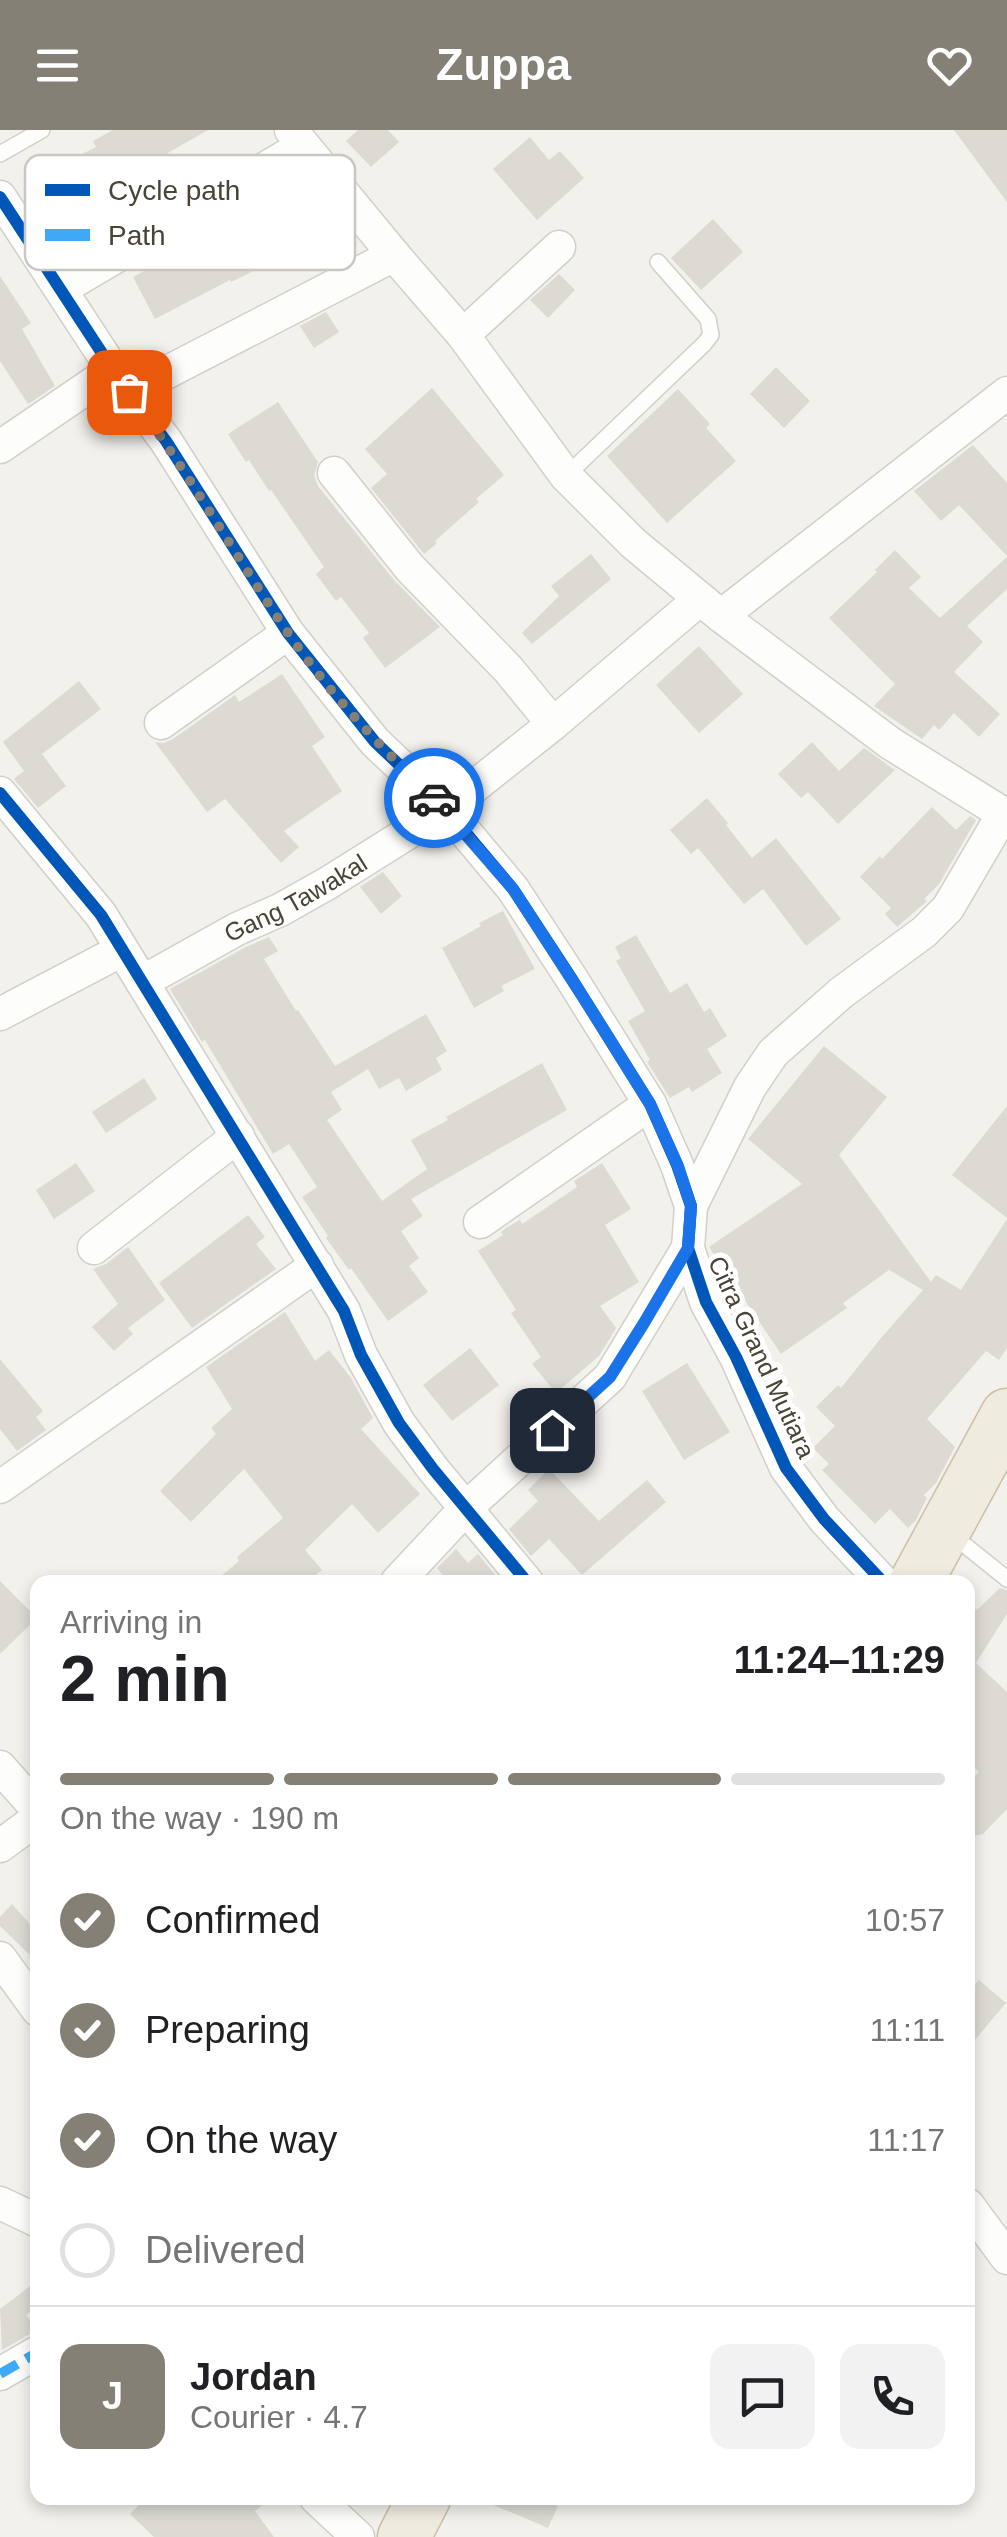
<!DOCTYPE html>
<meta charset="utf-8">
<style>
body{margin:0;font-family:Helvetica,sans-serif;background:#f2f2f2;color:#202124;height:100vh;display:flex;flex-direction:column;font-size:38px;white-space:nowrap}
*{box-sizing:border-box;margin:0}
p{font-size:32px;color:#757577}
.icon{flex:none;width:55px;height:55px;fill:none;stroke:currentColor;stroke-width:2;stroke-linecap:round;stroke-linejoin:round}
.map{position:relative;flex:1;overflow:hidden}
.details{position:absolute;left:30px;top:1445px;width:945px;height:930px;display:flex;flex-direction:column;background:#fff;border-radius:20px;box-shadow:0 5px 15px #0003}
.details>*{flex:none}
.pin{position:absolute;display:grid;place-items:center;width:85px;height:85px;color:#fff;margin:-42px;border-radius:20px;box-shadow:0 5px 15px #0006}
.courier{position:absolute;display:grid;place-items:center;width:100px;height:100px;margin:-50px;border:8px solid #1a73e8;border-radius:50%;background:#fff;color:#222;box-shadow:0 2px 12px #0007}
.overview em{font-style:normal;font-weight:700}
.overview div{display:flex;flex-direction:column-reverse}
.overview{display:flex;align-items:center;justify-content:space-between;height:170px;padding:0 30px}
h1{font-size:65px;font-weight:700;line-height:75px}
.bar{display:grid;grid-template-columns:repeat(4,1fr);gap:15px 10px;align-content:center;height:120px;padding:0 30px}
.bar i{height:12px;border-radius:8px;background:#e0e0e0}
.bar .active{background:#858076}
.bar p{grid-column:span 4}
.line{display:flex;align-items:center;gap:25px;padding:0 30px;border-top:2px solid #e0e0e0}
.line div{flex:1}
.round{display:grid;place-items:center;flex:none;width:105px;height:105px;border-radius:20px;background:#f2f2f2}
ol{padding:0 30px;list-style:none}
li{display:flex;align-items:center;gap:30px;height:110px}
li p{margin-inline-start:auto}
li .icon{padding:10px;border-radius:50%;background:#858076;color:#fff;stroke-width:4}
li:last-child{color:#757577}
li i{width:55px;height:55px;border:5px solid #e0e0e0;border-radius:50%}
header{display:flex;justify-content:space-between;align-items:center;height:130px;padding:0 30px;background:#858076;color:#fff;font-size:45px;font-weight:700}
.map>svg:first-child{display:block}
</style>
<header><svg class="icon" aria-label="menu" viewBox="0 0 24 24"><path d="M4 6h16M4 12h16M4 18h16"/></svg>Zuppa<svg class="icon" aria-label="heart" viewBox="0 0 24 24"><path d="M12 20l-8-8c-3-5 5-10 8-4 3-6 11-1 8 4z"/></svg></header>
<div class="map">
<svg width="1007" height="2407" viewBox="0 0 1007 2407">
<rect width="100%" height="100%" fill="#f3f1ec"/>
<g fill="#dddad4">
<path d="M 113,0 L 208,0 L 107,58 L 110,64 L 83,78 L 61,35 L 96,17 L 93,11 Z"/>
<path d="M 358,0 L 388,0 L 399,12 L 371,37 L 346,11 Z"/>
<path d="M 954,0 L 1007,0 L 1007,72 Z"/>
<path d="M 530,7 L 549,30 L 560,21 L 584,48 L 537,90 L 493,39 Z"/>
<path d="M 304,47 L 317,63 L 334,96 L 260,133 L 262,137 L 231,152 L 230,150 L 155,189 L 133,147 L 173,125 L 171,122 L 242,84 L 276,65 L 275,62 Z"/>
<path d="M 713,89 L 743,122 L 701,160 L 671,128 Z"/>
<path d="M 559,144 L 575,160 L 548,188 L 530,170 Z"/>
<path d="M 0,146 L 31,193 L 22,199 L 55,256 L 28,274 L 0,231 Z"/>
<path d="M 326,182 L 339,202 L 314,218 L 300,196 Z"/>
<path d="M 776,237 L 810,271 L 784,298 L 750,264 Z"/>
<path d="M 432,258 L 504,345 L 476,369 L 479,372 L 435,411 L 437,413 L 424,424 L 371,358 L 387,344 L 365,319 Z"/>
<path d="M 678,259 L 710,294 L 706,298 L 736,331 L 667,393 L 607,326 Z"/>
<path d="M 278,272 L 318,332 L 314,345 L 318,356 L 394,450 L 440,497 L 385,538 L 363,508 L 369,503 L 341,467 L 336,471 L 316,444 L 324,437 L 271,360 L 269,361 L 249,330 L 246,332 L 228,304 Z"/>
<path d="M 973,315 L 1007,353 L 1007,426 L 959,375 L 941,391 L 914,361 Z"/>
<path d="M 895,420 L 921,447 L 909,458 L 940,488 L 1007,427 L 1007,459 L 967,496 L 983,512 L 954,542 L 1000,584 L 979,607 L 954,583 L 939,600 L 934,595 L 922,609 L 874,576 L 895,554 L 829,488 L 877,442 L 875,440 Z"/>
<path d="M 591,424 L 611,449 L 532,514 L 522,503 L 559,466 L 551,456 Z"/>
<path d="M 699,516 L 743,564 L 699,603 L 656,555 Z"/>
<path d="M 282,544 L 325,607 L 312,616 L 342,661 L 284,701 L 299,717 L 281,733 L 225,669 L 207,682 L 155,612 L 164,613 L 173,609 L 235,565 L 239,572 Z"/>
<path d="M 79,551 L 101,579 L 42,624 L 66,656 L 38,678 L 14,649 L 24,641 L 3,612 Z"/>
<path d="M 812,612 L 839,641 L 864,618 L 895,640 L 838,694 L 808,662 L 801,668 L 778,644 Z"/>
<path d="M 707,668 L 728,693 L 726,695 L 752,728 L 776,708 L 841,789 L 806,816 L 763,759 L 744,774 L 698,718 L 691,724 L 670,700 Z"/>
<path d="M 932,677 L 956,700 L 970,686 L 976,690 L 939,754 L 924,769 L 927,771 L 897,797 L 885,784 L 891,778 L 860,747 L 880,726 L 882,729 Z"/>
<path d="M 383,742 L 402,766 L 381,784 L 360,757 Z"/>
<path d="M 503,781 L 535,839 L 501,856 L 504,861 L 474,878 L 442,818 L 481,796 L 479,793 Z"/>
<path d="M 636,805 L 670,863 L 687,853 L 704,882 L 710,878 L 727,906 L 707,919 L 722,943 L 692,962 L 689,957 L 670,968 L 647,932 L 650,930 L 628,891 L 645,881 L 616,831 L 621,828 L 615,817 Z"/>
<path d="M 269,807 L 278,821 L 264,829 L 296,881 L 298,880 L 335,936 L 426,884 L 447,921 L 436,928 L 442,940 L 406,961 L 399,948 L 379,959 L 368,939 L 331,962 L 342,980 L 327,990 L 382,1071 L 427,1039 L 411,1010 L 448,990 L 446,987 L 542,933 L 567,980 L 411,1069 L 423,1086 L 401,1101 L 419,1128 L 409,1136 L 428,1162 L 388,1191 L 351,1138 L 349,1140 L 326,1108 L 328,1106 L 302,1067 L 317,1057 L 289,1014 L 273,1024 L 205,910 L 202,912 L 170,859 L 246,817 Z"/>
<path d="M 824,916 L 887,967 L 839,1025 L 931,1152 L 936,1145 L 961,1160 L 1007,1089 L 1007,1218 L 999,1230 L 986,1221 L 927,1289 L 955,1317 L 936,1353 L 924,1365 L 927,1368 L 916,1390 L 908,1398 L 890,1379 L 875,1394 L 822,1340 L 829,1334 L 813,1318 L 835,1296 L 816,1277 L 838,1255 L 841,1258 L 881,1208 L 923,1160 L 889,1140 L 843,1173 L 847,1178 L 781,1224 L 709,1117 L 802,1054 L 748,1009 Z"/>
<path d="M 144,948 L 157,969 L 106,1003 L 92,982 Z"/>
<path d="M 1007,976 L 1007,1088 L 952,1045 Z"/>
<path d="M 76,1033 L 95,1061 L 54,1089 L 36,1060 Z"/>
<path d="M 602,1033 L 631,1079 L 605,1095 L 639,1152 L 600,1176 L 616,1198 L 599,1226 L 556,1263 L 532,1234 L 541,1227 L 511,1183 L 516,1180 L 478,1121 L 503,1105 L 501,1102 L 506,1098 L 520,1090 L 522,1094 L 577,1057 L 574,1051 Z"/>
<path d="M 248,1085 L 265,1107 L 256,1114 L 276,1139 L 192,1198 L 159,1153 Z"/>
<path d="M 128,1117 L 165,1170 L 128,1198 L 133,1204 L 114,1221 L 92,1197 L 118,1174 L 93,1139 L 106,1134 Z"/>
<path d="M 285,1182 L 315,1231 L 329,1220 L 351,1248 L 373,1288 L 361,1299 L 420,1364 L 378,1403 L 352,1374 L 305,1420 L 322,1440 L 307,1452 L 214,1452 L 239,1431 L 237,1427 L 283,1388 L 244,1339 L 191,1392 L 160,1361 L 216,1304 L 211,1298 L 232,1279 L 206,1237 Z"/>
<path d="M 470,1218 L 499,1255 L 452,1291 L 423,1255 Z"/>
<path d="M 0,1229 L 43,1281 L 36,1287 L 46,1300 L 17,1321 L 0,1299 Z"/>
<path d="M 687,1233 L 730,1302 L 684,1330 L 642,1261 Z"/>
<path d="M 549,1339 L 599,1391 L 647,1350 L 666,1372 L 582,1445 L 549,1409 L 531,1426 L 509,1399 L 538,1371 L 528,1360 Z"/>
<path d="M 456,1419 L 468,1433 L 478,1424 L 501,1452 L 445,1452 L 448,1451 L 437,1438 Z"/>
<path d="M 0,1451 L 37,1488 L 0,1524 Z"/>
<path d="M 1000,1458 L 1007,1460 L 1007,1484 L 976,1533 L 1007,1562 L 1007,1679 L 983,1704 L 968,1707 L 968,1653 L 979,1642 L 968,1631 L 968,1474 L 977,1480 Z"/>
<path d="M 12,1774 L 38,1803 L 38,1833 L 0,1796 L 0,1787 Z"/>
<path d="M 979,1850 L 1006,1873 L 968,1918 L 968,1863 Z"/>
<path d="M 38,2150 L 38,2176 L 26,2185 L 38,2202 L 28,2205 L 2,2220 L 0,2179 Z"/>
<path d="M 146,2368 L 270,2368 L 255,2381 L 274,2407 L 154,2407 L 130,2384 Z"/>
<path d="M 477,2368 L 537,2368 L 558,2376 L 548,2398 Z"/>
</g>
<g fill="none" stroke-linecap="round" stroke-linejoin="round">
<g stroke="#d1cfc9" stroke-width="18">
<g id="service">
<path d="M 0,24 L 42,0"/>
<path d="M 566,346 L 704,214 L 711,205 L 708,189 L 658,132"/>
<path d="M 966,1416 L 1007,1449"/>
</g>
</g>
<g stroke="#d1cfc9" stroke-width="35">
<g id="minor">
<path d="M 0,67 L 113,240 L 166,311 L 288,503 L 375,612 L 446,679 L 513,759 L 570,846 L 650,974 L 677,1035 L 691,1076 L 688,1118 L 706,1172 L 736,1227 L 786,1338 L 824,1389 L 883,1452"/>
<path d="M 394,125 L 463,205 L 566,346 L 633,413 L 721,486 L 890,613 L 1007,686"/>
<path d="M 61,159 L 288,25"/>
<path d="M 463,205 L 559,117"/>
<path d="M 129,262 L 394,125 L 291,0"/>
<path d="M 0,317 L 113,240"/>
<path d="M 334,343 L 410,438 L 508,539 L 553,594"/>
<path d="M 721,486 L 1007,263"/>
<path d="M 161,593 L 288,503"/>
<path d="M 0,663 L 101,785 L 344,1181 L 361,1225 L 399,1293 L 433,1339 L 527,1452"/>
<path id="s1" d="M 142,852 L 237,799 L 280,780 L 328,753 L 446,679 L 553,594 L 700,469"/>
<path d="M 0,884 L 122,820"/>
<path d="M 691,1076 L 750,957 L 773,923 L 841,863 L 924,802 L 948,778 L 1003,684"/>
<path d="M 480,1092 L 650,974"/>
<path d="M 94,1118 L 238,1006"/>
<path d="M 0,1357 L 317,1135"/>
<path d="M 397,1452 L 466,1378 L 610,1247 L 688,1118"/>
<path d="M 0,1637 L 38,1680"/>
<path d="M 0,1716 L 38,1688"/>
<path d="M 0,1828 L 38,1880"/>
<path d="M 0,2073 L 38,2091"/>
<path d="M 968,2075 L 1007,2128"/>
<path d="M 0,2244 L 38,2222"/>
<path d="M 316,2368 L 358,2407"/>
</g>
</g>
<g stroke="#ccbfa6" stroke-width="55">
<g id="trunk">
<path d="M 916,1452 L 1007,1285"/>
<path d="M 404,2407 L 424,2368"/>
</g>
</g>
<use href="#service" stroke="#fdfdfc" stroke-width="15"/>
<use href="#minor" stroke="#fdfdfc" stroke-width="32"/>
<use href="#trunk" stroke="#f0ebdf" stroke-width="52"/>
<path stroke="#3fa9f5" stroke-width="10" stroke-dasharray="20 10" stroke-linecap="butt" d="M 0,2244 L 38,2222"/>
<g stroke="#fff" stroke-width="19">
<g id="cycleway">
<path d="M 0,67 L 113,240 L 166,311 L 288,503 L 375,612 L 446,679 L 513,759 L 570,846 L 650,974 L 677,1035 L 691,1076 L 688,1118 L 706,1172 L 736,1227 L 786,1338 L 824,1389 L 883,1452"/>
<path d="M 0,663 L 101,785 L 344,1181 L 361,1225 L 399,1293 L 433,1339 L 527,1452"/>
</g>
</g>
<use href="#cycleway" stroke="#0057b8" stroke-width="12"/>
</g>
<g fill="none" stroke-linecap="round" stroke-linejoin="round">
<path stroke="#858076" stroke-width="10" stroke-dasharray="0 18" d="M 129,262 C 186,339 233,422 286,500 C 328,562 380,617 434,668"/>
<path stroke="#1a73e8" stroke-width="12" d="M 434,668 L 513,759 L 590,878 L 650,974 L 678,1036 L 691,1076 L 688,1118 L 644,1193 L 610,1247 L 552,1300"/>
</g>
<g text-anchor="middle" stroke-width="10" stroke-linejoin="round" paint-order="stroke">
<g font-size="25" fill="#4a4337" stroke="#fff">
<text dy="9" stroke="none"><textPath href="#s1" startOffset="175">Gang Tawakal</textPath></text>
<text transform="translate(762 1227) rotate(65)" y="9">Citra Grand Mutiara</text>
</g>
</g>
<rect x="25" y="25" width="330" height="115" rx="15" fill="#fff" stroke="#c9c7c3" stroke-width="2.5"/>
<rect x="45" y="54" width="45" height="12" fill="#0057b8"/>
<rect x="45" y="99" width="45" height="12" fill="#3fa9f5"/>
<g font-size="28" fill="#4a4337">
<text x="108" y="70">Cycle path</text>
<text x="108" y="115">Path</text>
</g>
</svg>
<div class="pin" style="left:129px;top:262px;background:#ea580c"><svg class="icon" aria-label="bag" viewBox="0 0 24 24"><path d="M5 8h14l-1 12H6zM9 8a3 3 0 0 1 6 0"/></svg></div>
<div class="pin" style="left:552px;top:1300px;background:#1f2937"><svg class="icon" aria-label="home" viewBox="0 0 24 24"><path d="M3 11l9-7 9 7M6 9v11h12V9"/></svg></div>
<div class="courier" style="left:434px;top:668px"><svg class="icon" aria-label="car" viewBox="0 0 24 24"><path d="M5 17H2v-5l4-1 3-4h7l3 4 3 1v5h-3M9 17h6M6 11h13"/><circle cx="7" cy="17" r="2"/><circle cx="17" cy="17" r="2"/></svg></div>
<section class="details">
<div class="overview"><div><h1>2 min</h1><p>Arriving in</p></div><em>11:24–11:29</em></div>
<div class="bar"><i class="active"></i><i class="active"></i><i class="active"></i><i></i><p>On the way · 190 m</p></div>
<ol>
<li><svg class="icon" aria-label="check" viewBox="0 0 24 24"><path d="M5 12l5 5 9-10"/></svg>Confirmed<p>10:57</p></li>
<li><svg class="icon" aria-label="check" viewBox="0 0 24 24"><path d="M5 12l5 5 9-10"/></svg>Preparing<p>11:11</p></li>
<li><svg class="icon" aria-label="check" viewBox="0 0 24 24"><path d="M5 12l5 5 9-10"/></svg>On the way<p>11:17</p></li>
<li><i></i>Delivered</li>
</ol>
<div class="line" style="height:180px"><b class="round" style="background:#858076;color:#fff">J</b><div><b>Jordan</b><p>Courier · 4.7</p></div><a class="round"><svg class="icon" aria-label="chat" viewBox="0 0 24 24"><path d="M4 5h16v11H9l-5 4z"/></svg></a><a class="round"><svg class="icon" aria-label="phone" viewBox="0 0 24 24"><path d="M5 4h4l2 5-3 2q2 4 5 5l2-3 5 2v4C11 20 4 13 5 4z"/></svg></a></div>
</section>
</div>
